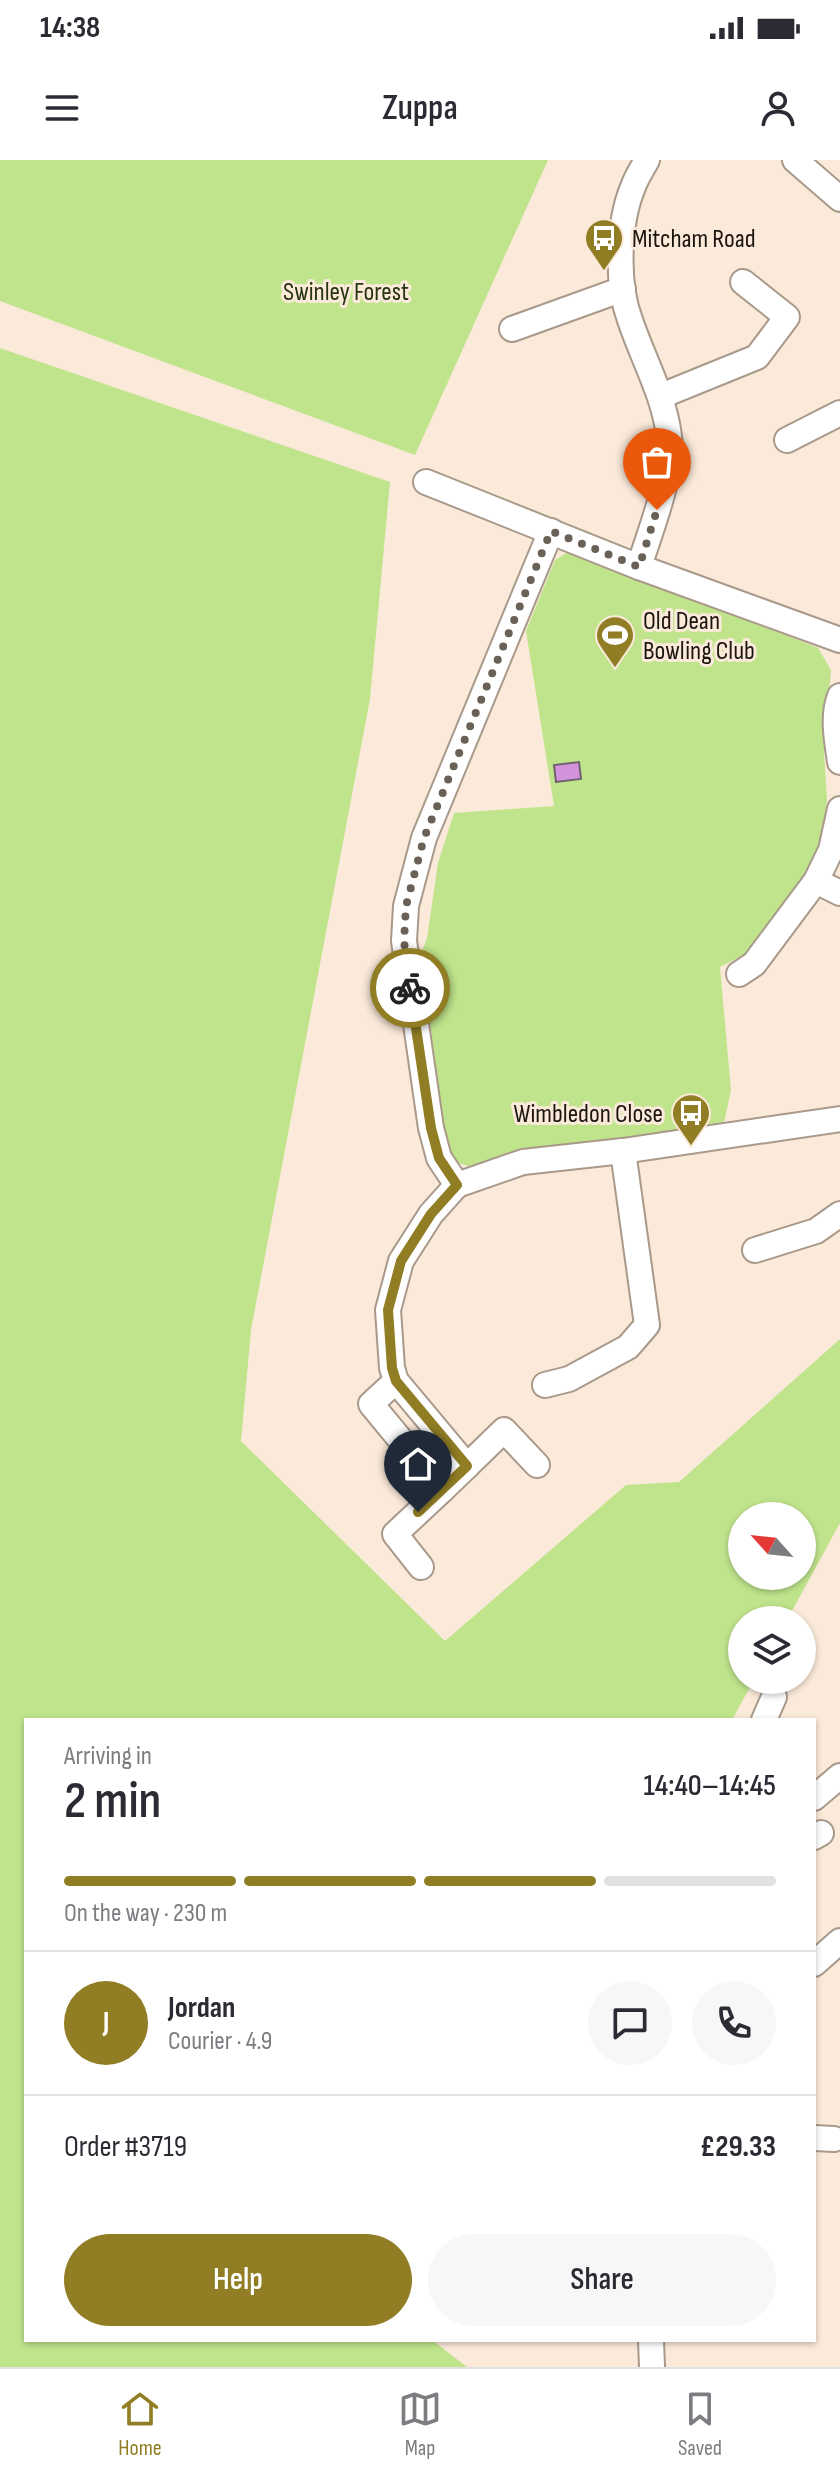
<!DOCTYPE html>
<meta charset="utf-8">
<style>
body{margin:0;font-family:"Sofia Sans Condensed",sans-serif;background:#f7f7f7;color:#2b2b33;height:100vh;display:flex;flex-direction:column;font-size:30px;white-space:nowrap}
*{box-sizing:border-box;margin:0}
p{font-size:26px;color:#7c7c81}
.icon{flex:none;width:44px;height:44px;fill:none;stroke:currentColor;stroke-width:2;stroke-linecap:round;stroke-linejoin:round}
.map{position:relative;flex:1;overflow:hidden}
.details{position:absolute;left:24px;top:1558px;width:792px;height:624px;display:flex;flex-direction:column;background:#fff;border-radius:0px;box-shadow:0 2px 6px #0004}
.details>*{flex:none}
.needle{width:52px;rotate:297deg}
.tools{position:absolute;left:728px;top:1342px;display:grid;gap:16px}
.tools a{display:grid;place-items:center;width:88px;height:88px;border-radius:50%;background:#fff;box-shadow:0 2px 6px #0004;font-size:40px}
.pin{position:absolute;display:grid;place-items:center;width:68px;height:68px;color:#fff;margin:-82px -34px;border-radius:50% 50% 50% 0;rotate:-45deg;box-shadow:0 0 8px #0007}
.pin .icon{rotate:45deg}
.courier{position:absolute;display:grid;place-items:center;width:80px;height:80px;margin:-40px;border:6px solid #907d24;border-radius:50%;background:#fff;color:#222;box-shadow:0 2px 10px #0007}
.overview em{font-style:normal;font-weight:600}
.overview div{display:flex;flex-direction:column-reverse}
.overview{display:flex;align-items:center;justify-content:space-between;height:136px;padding:0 40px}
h1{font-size:52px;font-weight:600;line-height:60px}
.bar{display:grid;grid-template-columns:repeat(4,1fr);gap:12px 8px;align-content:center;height:96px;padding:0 40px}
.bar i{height:10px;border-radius:6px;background:#e1e1e2}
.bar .current{background:#907d24}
.bar p{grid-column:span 4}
.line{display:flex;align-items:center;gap:20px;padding:0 40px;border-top:2px solid #e1e1e2}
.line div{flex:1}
.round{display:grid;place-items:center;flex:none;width:84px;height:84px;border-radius:42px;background:#f7f7f7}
.cta{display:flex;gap:16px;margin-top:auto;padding:16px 40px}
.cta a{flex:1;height:92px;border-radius:48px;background:#907d24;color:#fff;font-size:32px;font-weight:600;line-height:92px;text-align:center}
.cta a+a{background:#f7f7f7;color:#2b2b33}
.status{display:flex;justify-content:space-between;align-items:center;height:56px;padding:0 40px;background:#fff;direction:ltr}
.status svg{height:22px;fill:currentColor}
header{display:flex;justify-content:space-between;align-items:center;height:104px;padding:0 40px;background:#fff;font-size:36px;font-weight:600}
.tabs{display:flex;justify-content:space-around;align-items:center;height:112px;border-top:2px solid #e1e1e2;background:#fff;font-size:22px;color:#7c7c81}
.tabs a{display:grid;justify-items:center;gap:4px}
.tabs .current{color:#907d24}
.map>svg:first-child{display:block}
</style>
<div class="status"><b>14:38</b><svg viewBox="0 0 49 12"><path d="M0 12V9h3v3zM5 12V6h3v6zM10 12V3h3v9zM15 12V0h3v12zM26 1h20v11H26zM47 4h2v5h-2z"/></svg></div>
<header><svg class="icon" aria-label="menu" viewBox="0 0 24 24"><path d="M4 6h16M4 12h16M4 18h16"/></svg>Zuppa<svg class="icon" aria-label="person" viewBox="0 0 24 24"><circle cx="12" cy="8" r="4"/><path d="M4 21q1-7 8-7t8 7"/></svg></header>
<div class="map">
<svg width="840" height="2207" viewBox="0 0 840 2207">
<rect width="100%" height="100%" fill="#fbeada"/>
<g fill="#c0e48c" fill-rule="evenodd">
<path d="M 0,0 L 548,0 L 415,295 L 0,141 Z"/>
<path d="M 0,188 L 390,322 L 370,539 L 251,1170 L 241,1281 L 445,1481 L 626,1325 L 679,1322 L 840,1179 L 840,1363 L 787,1460 L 742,1460 L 742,1520 L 754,1520 L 732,1560 L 26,1560 L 26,2180 L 432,2180 L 467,2207 L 0,2207 ZM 742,1356 L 802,1356 L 802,1416 L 742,1416 Z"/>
<path d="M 568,392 L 679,432 L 818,488 L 831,510 L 824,593 L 827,640 L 822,680 L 811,706 L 782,755 L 747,793 L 720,807 L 731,930 L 724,963 L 513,994 L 470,1007 L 454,1001 L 446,985 L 421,794 L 427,778 L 438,703 L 454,653 L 554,646 L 526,471 L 555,400 Z"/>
</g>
<path fill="#d393db" stroke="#6f6170" stroke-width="2" d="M 579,602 L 581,619 L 556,622 L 554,605 Z"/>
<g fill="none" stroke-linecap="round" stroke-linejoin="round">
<g stroke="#a9998a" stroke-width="28">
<g id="minor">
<path d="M 795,0 L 840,39"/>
<path d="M 512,169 L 623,129"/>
<path d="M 661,236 L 757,197 L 787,157 L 743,122"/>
<path d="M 787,280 L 840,253"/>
<path d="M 426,322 L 639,407 L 840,480"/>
<path d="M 551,371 L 424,678 L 406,746 L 404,781 L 431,968 L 439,998 L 457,1025 L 523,1002 L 623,991 L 840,959"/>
<path d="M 639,407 C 650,371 674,313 669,276 C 664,235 643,199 630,160 C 616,123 618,63 633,27 C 636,18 642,9 647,0"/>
<path d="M 840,536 C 832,556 837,581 840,602"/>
<path d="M 816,721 L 840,733"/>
<path d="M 739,814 L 754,804 L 816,721 L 831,690 L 840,649"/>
<path d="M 755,1090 L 816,1071 L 840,1054"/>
<path d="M 396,1221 L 371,1244 L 442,1330 L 467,1306 L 396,1221 L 392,1208 L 388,1150 L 401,1101 L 431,1054 L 457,1025"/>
<path d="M 545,1225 L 569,1219 L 628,1187 L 647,1165 L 623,991"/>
<path d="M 467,1306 L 504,1270 L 537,1305"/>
<path d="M 421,1407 L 395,1374 L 442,1330"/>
<path d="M 764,1560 L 774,1537"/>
<path d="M 814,1638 L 840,1616"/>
<path d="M 814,1677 L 821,1673"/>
<path d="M 814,1804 L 840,1781"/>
<path d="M 814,1978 L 834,1979"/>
<path d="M 651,2180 L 652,2207"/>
</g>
</g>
<use href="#minor" stroke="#fff" stroke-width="24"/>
</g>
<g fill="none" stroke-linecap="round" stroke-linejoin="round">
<path stroke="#696056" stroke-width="8" stroke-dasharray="0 14.4" d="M 410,828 L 404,781 L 406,746 L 424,678 L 551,371 L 639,407 L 657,350"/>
<path stroke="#907d24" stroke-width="10" d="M 410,828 L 431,968 L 439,998 L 457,1025 L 431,1054 L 401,1101 L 388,1150 L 392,1208 L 396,1221 L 467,1306 L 418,1352"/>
</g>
<defs>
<g id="bus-pin" transform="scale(2)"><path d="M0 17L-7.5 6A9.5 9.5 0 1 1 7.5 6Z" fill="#907d24" stroke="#fbeada"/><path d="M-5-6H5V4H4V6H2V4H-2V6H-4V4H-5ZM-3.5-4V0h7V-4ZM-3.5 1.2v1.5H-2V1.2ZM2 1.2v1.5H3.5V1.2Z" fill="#fff"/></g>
<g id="stadium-pin" transform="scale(2)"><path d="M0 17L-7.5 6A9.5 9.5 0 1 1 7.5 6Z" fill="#907d24" stroke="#fbeada"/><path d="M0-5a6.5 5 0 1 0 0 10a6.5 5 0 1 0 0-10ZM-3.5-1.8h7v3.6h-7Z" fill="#fff"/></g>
</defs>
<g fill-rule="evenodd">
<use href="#bus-pin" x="604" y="78"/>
<use href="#stadium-pin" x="615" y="475"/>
<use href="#bus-pin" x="691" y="953"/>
</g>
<g text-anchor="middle" stroke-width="6" stroke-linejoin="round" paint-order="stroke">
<g font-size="26" fill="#1b150f" stroke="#fbeada" text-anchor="start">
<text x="632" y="87">Mitcham Road</text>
<text x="643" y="469">Old Dean<tspan x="643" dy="30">Bowling Club</tspan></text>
<text x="663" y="962" text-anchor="end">Wimbledon Close</text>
</g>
<g font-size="26" fill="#273410" stroke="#fbeada">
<text x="346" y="140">Swinley Forest</text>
</g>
</g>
</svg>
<div class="tools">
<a><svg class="needle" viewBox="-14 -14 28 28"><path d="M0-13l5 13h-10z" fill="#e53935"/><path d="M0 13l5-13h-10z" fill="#7c7c81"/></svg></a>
<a><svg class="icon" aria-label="layers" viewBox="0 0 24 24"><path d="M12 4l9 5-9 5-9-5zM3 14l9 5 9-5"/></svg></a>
</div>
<div class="pin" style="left:657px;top:350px;background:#ea580c"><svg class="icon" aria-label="bag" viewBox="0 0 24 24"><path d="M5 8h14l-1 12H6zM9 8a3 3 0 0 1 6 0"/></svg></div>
<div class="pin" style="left:418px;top:1352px;background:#1f2937"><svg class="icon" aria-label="home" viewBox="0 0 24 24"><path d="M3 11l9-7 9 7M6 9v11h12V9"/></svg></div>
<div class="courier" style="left:410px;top:828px"><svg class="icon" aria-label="bike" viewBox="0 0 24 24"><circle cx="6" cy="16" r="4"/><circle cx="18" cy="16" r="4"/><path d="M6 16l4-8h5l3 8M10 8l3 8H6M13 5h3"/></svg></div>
<section class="details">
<div class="overview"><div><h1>2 min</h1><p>Arriving in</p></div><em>14:40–14:45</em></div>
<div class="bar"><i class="current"></i><i class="current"></i><i class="current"></i><i></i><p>On the way · 230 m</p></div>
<div class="line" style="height:144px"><b class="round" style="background:#907d24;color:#fff">J</b><div><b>Jordan</b><p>Courier · 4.9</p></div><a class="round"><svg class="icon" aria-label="chat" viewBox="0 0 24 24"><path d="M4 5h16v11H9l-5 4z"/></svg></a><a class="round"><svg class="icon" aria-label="phone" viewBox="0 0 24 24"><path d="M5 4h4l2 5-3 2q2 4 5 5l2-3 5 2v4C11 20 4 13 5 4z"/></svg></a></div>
<div class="line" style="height:104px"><div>Order #3719</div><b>£29.33</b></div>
<div class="cta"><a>Help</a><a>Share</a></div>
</section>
</div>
<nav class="tabs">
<a class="current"><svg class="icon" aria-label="home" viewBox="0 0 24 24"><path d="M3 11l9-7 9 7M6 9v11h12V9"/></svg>Home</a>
<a><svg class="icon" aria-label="map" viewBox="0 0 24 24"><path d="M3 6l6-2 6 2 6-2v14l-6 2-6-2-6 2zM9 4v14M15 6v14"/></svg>Map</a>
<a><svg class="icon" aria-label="saved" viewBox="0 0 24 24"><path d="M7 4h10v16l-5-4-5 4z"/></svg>Saved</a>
</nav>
